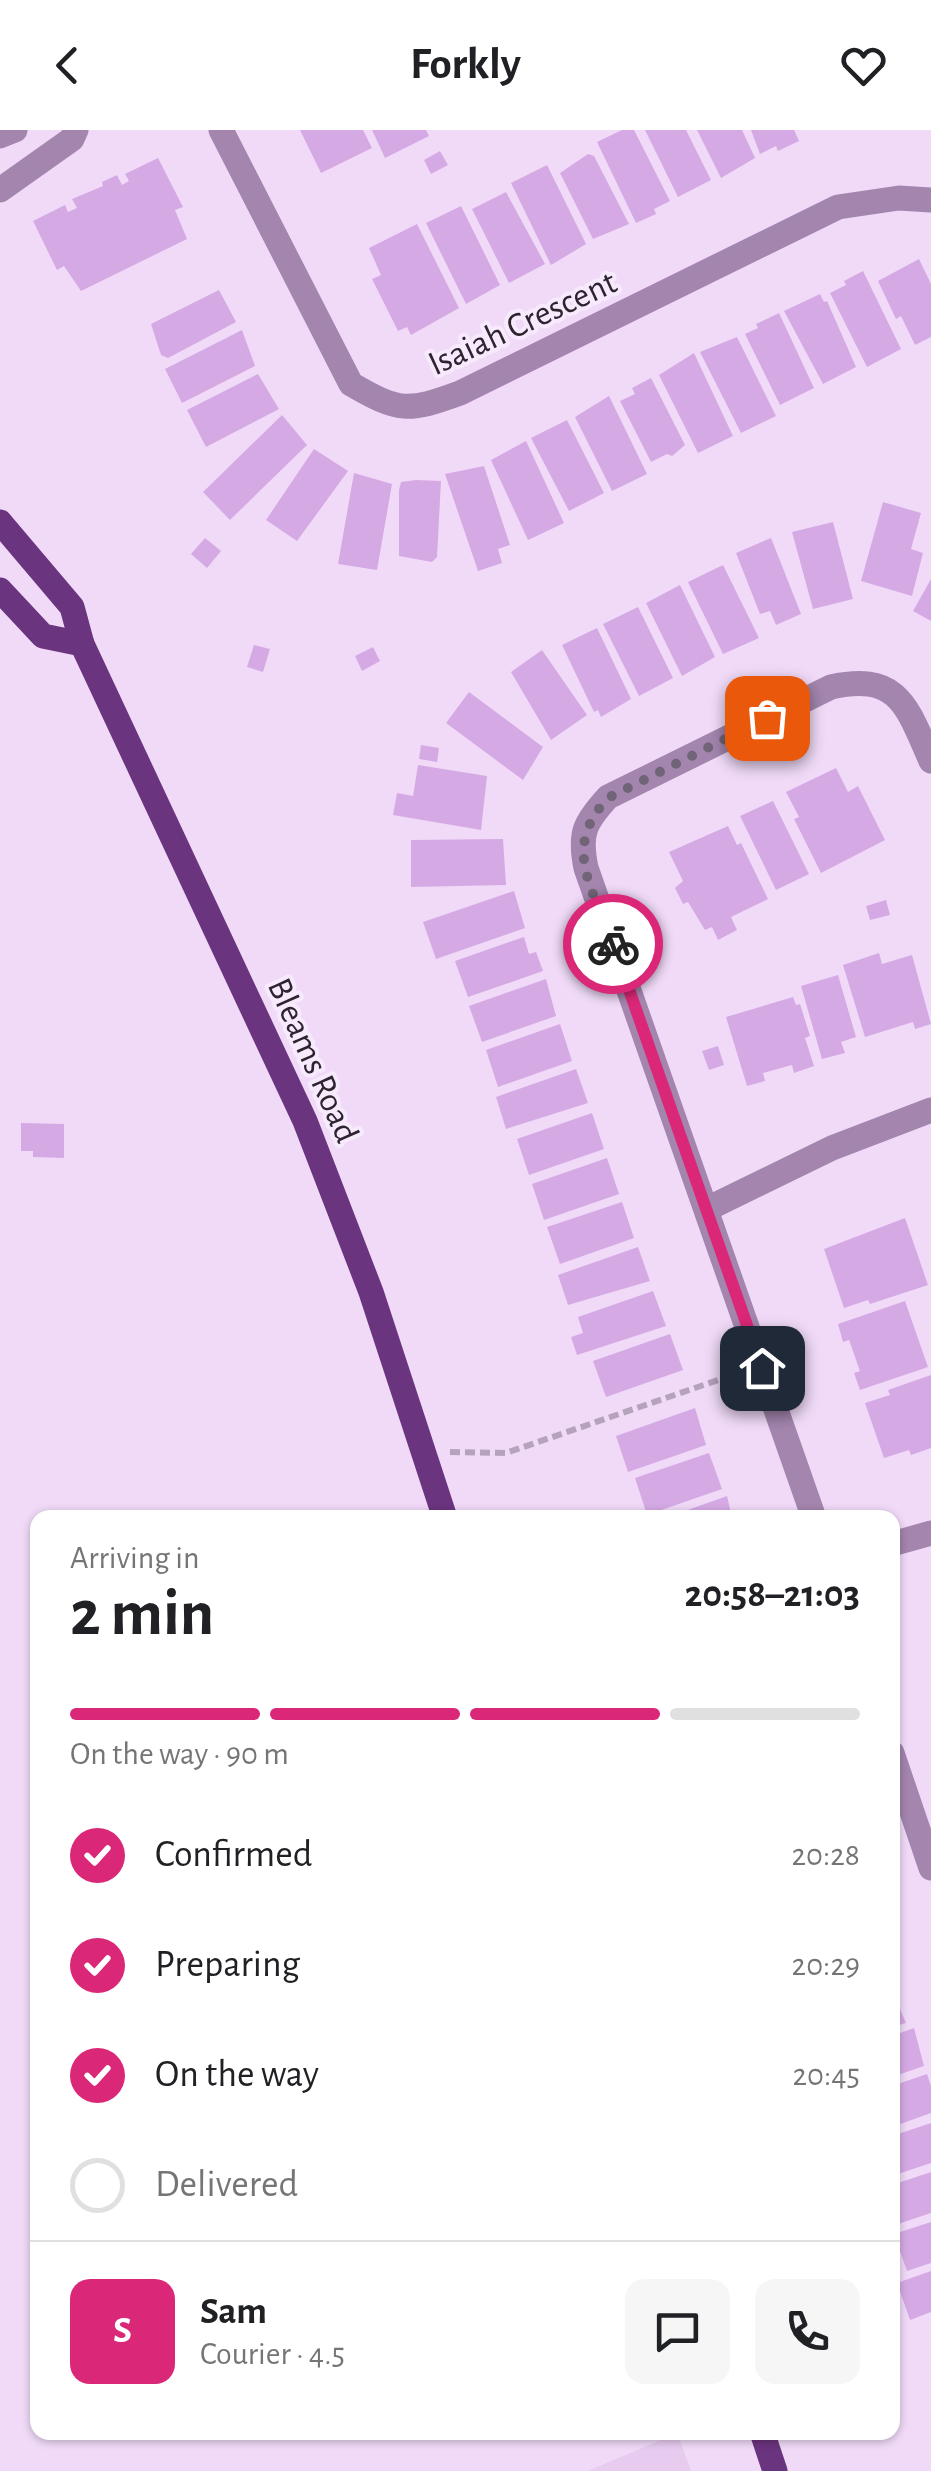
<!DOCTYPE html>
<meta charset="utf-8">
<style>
body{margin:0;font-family:"Alegreya Sans",sans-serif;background:#f6f6f6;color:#202124;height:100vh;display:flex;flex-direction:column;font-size:38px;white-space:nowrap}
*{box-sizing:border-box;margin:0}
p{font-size:32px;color:#757577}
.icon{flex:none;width:55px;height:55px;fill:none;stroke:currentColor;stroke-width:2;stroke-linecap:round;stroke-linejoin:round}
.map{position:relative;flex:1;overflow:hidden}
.sheet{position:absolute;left:30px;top:1380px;width:870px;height:930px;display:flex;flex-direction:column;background:#fff;border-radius:20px;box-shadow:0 2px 8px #0004}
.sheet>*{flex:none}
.pin{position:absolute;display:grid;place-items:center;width:85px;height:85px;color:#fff;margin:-42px;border-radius:20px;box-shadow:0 5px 15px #0006}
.courier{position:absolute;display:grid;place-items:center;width:100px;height:100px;margin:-50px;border:8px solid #db2777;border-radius:50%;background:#fff;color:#222;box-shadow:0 2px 12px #0007}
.head em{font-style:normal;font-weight:700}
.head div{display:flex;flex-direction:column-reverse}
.head{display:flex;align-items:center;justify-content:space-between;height:170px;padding:0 40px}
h1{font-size:65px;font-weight:700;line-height:75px}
.bar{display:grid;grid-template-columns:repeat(4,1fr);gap:15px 10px;align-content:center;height:120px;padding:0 40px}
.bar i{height:12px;border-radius:8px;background:#e0e0e0}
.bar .on{background:#db2777}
.bar p{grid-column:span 4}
.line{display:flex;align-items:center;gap:25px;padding:0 40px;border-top:2px solid #e0e0e0}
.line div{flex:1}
.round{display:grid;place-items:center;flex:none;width:105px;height:105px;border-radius:20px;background:#f6f6f6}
ol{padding:0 40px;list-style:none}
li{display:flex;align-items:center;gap:30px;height:110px}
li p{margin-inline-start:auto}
li .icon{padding:10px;border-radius:50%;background:#db2777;color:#fff;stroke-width:4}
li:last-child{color:#757577}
li i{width:55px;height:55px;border:5px solid #e0e0e0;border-radius:50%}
header{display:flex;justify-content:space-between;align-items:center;height:130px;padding:0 40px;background:#fff;font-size:45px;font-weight:700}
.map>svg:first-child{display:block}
</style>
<header><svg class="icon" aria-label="back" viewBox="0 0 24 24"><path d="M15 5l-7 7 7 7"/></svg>Forkly<svg class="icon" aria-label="heart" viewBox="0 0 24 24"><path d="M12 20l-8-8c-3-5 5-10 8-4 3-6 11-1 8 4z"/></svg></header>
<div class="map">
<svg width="931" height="2341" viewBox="0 0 931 2341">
<rect width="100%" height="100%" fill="#f0daf8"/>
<path fill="#e7ccf0" d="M 677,2302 L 691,2341 L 588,2341 L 677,2303 Z"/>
<g fill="#d5aae4">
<path d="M 300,0 L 363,0 L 372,18 L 321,43 Z"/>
<path d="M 372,0 L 426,0 L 429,6 L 385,28 Z"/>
<path d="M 622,0 L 634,0 L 670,71 L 654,79 L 656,84 L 636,93 L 597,12 Z"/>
<path d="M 645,0 L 686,0 L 711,50 L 678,67 Z"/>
<path d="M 697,0 L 742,0 L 755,28 L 721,48 Z"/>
<path d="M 751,0 L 794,0 L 799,11 L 778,21 L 776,16 L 760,24 Z"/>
<path d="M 440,21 L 448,35 L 431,44 L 424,30 Z"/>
<path d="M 588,24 L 594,26 L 629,94 L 593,109 L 560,43 Z"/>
<path d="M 158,28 L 183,77 L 175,80 L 187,109 L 81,161 L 64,136 L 57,140 L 33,91 L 65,75 L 68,82 L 77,78 L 72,69 L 103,56 L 102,52 L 117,45 L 122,55 L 129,51 L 125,44 Z"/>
<path d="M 547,35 L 586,114 L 551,135 L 511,53 Z"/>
<path d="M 506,62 L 545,134 L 509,153 L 472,79 Z"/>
<path d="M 461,76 L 500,155 L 466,174 L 426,93 Z"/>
<path d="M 417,94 L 459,178 L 411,205 L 407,197 L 398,201 L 372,149 L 381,145 L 369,118 Z"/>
<path d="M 919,129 L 931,154 L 931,207 L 915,215 L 901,186 L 896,189 L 878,151 Z"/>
<path d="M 863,141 L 901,219 L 867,237 L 830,163 L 846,155 L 844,151 Z"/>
<path d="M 219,160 L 236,192 L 168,228 L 161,225 L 151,194 Z"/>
<path d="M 820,164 L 824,172 L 827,171 L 856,237 L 823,254 L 784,181 Z"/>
<path d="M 779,183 L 814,258 L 780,275 L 745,204 L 758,198 L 756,194 Z"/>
<path d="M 242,200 L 255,236 L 182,273 L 165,239 Z"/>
<path d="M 737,207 L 776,286 L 741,303 L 700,222 Z"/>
<path d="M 694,223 L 733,306 L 698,323 L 659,245 Z"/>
<path d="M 258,244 L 279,279 L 206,317 L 187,280 Z"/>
<path d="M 651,248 L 685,315 L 672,326 L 667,324 L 651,332 L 620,271 L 635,264 L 632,258 Z"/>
<path d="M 609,266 L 647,344 L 612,361 L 575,287 Z"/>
<path d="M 282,285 L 307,315 L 230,390 L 203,362 Z"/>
<path d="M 567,290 L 604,363 L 569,381 L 531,308 Z"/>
<path d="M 526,311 L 564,393 L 528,410 L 491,330 Z"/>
<path d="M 314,319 L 348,341 L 297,411 L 266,390 Z"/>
<path d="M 484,336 L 510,415 L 498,419 L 502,433 L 478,441 L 445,344 Z"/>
<path d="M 354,343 L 392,354 L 377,440 L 338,434 Z"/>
<path d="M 416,350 L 441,351 L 437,427 L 432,432 L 399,426 L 399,360 L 401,352 Z"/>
<path d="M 883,372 L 921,383 L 911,419 L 923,423 L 912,466 L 861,451 Z"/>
<path d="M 833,392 L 853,469 L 813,479 L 792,402 Z"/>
<path d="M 205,408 L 221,421 L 207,438 L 191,424 Z"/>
<path d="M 771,408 L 801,484 L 776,495 L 770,481 L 760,484 L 736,423 Z"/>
<path d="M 723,435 L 759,508 L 723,524 L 688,452 Z"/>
<path d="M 931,449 L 931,491 L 913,481 Z"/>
<path d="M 680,455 L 715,527 L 682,546 L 646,473 Z"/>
<path d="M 638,477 L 673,548 L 639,566 L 603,494 Z"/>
<path d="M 597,498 L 631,569 L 601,587 L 598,580 L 594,582 L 562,515 Z"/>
<path d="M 254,515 L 270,519 L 263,542 L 247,537 Z"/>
<path d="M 373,517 L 380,531 L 362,541 L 355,526 Z"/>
<path d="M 542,520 L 587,585 L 551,610 L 511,542 Z"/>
<path d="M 469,562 L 543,617 L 523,650 L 446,593 Z"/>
<path d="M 421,615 L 439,618 L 437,632 L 419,629 Z"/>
<path d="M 418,635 L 487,646 L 481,700 L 393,685 L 397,663 L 413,666 Z"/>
<path d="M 836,638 L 848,662 L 858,656 L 885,710 L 821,743 L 794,689 L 799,687 L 786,662 Z"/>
<path d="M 773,671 L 809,744 L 776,760 L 740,686 Z"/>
<path d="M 728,696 L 737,715 L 741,713 L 768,769 L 731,787 L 737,800 L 718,810 L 712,797 L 705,800 L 688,772 L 683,774 L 675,758 L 683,751 L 669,722 Z"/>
<path d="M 503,709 L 506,755 L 411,757 L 411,710 Z"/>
<path d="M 514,761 L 525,798 L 436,829 L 423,792 Z"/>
<path d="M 886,770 L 890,785 L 870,790 L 866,776 Z"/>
<path d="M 524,807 L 529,824 L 536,822 L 543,841 L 468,867 L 455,831 Z"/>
<path d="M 879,823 L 882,834 L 912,825 L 931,894 L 915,899 L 913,892 L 865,907 L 843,835 Z"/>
<path d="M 838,845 L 856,907 L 841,912 L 845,923 L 822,929 L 801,856 Z"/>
<path d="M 546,849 L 556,886 L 482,912 L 469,876 Z"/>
<path d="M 793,867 L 796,875 L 800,874 L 810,906 L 805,908 L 814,936 L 794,943 L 792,935 L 763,943 L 765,951 L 747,956 L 726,887 Z"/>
<path d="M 560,894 L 572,931 L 498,957 L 486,920 Z"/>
<path d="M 718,916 L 724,935 L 709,940 L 702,921 Z"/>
<path d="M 576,939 L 588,973 L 506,999 L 496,967 Z"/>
<path d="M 592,983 L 604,1019 L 529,1045 L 517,1009 Z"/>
<path d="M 21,993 L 64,994 L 64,1028 L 33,1027 L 33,1021 L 21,1021 Z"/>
<path d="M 607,1028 L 619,1064 L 544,1090 L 532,1054 Z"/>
<path d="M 622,1072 L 634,1108 L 560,1134 L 547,1097 Z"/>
<path d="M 905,1088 L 928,1155 L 870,1174 L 868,1170 L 844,1178 L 824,1119 Z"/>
<path d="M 638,1117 L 650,1151 L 568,1175 L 558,1145 Z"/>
<path d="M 653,1161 L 666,1196 L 577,1225 L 571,1207 L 583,1203 L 578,1187 Z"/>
<path d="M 905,1171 L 928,1237 L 860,1260 L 854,1243 L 860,1241 L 849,1210 L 843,1212 L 838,1194 Z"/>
<path d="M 670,1204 L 683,1240 L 606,1267 L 593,1231 Z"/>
<path d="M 931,1245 L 931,1318 L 911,1325 L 909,1320 L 884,1328 L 865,1273 L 890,1265 L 888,1260 Z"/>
<path d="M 695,1278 L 706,1315 L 628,1342 L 616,1306 Z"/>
<path d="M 709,1323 L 722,1359 L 647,1385 L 635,1348 Z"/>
<path d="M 727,1366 L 732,1388 L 668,1388 L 668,1387 Z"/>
<path d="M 892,1861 L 906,1893 L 892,1897 Z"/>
<path d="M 914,1898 L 924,1936 L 892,1947 L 892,1906 Z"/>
<path d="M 927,1944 L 931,1956 L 931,1983 L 892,1997 L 892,1956 Z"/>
<path d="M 931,1993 L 931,2033 L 892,2046 L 892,2006 Z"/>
<path d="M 931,2042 L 931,2083 L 892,2096 L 892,2055 Z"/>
<path d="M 931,2092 L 931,2133 L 907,2141 L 894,2104 Z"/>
<path d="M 931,2141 L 931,2182 L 910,2190 L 897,2153 Z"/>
</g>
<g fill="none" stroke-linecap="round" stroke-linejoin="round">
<path stroke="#b5a3bb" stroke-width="6" stroke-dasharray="10 5" stroke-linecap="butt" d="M 450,1322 L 506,1323 L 721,1249"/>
<g stroke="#a385ae" stroke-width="25">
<path d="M 221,0 L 351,254 C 399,282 408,282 460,263 L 838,77 L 899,68 L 931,70"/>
<path d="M 0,6 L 15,0"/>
<path d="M 0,60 L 72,9 L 76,0"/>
<path d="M 707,1079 L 832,1018 L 931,980"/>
<path d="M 814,1388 L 586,738 C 579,704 584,693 608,667 L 831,557 C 899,542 907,577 931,631"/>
<path d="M 892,1414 L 931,1403"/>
<path d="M 892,1623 L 931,1738"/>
</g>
<g stroke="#6b347e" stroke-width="25">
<path d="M 0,392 L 72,477 L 82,514 L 305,991 L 371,1162 L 445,1388"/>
<path d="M 0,460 L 43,506 L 82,514"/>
<path d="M 762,2302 L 775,2341"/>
</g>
</g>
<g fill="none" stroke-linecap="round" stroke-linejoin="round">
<path stroke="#716476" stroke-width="10" stroke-dasharray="0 18" d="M 613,814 C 593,758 561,718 608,668 L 767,588"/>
<path stroke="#db2777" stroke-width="12" d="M 613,814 L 762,1238"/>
</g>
<g text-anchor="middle" stroke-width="8" stroke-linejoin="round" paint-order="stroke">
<g font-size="35" fill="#2d2430" stroke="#f8eafd">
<text transform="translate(522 192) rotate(-25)" y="12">Isaiah Crescent</text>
<text transform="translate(314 930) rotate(66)" y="12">Bleams Road</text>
</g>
</g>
</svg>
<div class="pin" style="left:767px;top:588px;background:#ea580c"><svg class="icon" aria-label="bag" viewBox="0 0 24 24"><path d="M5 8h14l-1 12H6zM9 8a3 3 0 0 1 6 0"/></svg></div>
<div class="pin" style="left:762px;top:1238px;background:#1f2937"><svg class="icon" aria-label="home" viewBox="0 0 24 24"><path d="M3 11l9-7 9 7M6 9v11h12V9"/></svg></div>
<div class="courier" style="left:613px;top:814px"><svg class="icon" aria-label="bike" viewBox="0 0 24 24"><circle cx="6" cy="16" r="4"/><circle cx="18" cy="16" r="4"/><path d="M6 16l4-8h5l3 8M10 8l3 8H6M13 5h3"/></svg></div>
<section class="sheet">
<div class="head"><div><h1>2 min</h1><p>Arriving in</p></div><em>20:58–21:03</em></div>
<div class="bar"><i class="on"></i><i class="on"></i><i class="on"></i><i></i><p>On the way · 90 m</p></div>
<ol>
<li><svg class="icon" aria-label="check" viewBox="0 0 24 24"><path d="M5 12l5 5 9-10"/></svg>Confirmed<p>20:28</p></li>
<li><svg class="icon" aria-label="check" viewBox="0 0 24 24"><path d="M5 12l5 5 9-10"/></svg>Preparing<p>20:29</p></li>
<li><svg class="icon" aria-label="check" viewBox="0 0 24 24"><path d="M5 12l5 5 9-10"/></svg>On the way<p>20:45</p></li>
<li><i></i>Delivered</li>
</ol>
<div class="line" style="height:180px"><b class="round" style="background:#db2777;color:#fff">S</b><div><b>Sam</b><p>Courier · 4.5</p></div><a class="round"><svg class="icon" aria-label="chat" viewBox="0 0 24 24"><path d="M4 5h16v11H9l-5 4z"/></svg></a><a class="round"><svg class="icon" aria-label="phone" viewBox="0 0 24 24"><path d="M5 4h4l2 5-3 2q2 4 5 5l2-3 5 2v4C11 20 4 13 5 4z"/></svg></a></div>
</section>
</div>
